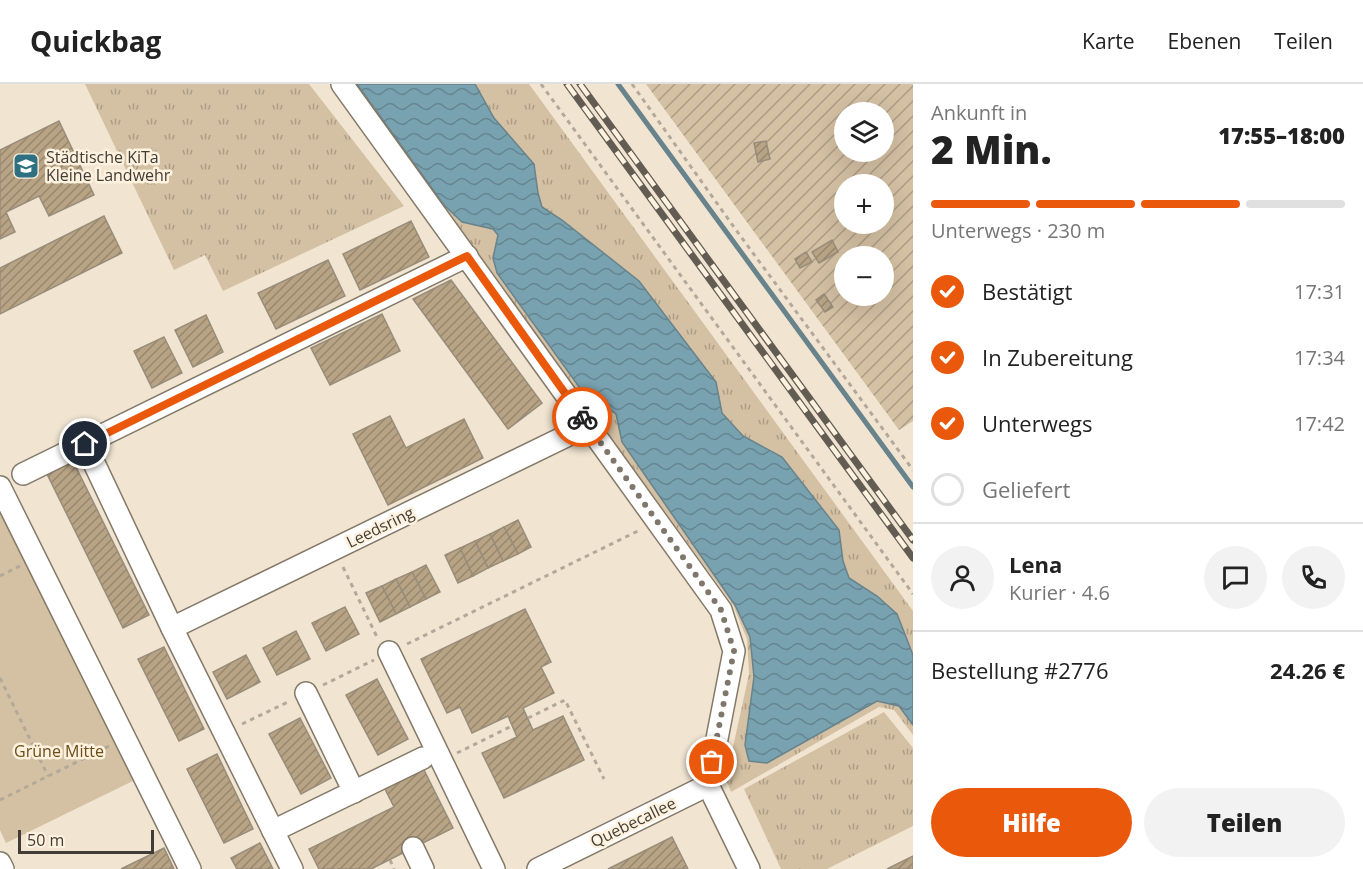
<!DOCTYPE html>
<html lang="de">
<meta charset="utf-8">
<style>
body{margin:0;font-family:"Open Sans",sans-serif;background:#f2f2f2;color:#222;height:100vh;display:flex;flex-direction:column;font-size:22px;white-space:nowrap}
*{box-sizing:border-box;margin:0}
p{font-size:20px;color:#767676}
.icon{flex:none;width:33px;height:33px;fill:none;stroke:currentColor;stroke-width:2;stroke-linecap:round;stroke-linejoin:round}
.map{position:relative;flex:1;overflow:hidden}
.side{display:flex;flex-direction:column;background:#fff;width:450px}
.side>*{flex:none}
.fabs{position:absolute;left:834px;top:18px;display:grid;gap:12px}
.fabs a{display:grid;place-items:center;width:60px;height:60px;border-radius:50%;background:#fff;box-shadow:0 6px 24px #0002;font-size:30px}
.scale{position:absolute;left:18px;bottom:15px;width:136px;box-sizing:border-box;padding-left:6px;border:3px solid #413c35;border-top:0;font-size:16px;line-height:21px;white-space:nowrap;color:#413c35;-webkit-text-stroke:4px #fef2df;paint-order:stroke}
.pin{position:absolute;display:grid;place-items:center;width:51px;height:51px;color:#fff;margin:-26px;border:3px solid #fff;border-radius:50%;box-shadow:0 2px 6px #0007}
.courier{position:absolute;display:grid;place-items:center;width:60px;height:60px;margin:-30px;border:4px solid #ea580c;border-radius:50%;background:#fff;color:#222;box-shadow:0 2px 8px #0007}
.summary em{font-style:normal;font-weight:800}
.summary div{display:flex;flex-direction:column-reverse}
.summary{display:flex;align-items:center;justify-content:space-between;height:102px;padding:0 18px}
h1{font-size:39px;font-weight:800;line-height:45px}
.bar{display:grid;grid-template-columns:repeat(4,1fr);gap:9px 6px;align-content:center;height:72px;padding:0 18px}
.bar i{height:8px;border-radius:4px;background:#e0e0e0}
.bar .on{background:#ea580c}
.bar p{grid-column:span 4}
.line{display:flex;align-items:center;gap:15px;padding:0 18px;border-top:2px solid #e0e0e0}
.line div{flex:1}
.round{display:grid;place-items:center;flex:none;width:63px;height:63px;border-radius:32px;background:#f2f2f2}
ol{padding:0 18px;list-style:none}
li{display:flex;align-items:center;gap:18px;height:66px}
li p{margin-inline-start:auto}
li .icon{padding:6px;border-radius:50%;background:#ea580c;color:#fff;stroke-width:4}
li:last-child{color:#767676}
li i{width:33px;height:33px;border:3px solid #e0e0e0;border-radius:50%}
.action{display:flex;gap:12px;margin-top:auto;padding:12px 18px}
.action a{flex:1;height:69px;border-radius:36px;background:#ea580c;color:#fff;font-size:24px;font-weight:800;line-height:69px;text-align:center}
.action a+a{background:#f2f2f2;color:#222}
header{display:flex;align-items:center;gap:36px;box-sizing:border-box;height:84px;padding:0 30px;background:#fff;border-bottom:2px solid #e0e0e0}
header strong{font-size:28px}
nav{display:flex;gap:33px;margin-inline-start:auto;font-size:21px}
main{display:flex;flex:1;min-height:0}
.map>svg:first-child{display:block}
</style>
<header>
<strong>Quickbag</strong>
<nav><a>Karte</a><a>Ebenen</a><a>Teilen</a></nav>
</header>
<main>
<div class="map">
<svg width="913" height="785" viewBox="0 0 913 785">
<defs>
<pattern id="grass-tufts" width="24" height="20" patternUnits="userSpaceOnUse" patternTransform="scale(1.5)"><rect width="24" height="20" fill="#d4c0a3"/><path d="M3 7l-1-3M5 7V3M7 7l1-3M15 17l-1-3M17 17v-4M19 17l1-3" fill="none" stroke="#ae9d86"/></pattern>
<pattern id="garden-furrows" width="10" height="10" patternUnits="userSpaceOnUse" patternTransform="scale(1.5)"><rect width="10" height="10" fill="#d4c0a3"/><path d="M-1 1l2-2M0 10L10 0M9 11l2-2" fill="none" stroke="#ae9d86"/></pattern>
<pattern id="water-waves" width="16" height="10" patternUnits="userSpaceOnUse" patternTransform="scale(1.5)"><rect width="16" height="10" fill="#79a2b0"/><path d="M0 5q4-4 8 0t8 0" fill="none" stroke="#658590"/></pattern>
<pattern id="building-hatch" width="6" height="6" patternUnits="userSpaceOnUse" patternTransform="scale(1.5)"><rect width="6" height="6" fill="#b8a485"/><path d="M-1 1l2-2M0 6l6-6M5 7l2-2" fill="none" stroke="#97876e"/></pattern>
</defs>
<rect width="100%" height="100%" fill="#f1e5d2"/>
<g fill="url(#grass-tufts)">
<path d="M 85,0 L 309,0 L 404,122 L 223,207 L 205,171 L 174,186 Z"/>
<path d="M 353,0 L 529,0 L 913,527 L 913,651 L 894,626 L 879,623 L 731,708 L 726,695 L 749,590 L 747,555 L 733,521 Z"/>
<path d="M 884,628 L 913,664 L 913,742 L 827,785 L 781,785 L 744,705 Z"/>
</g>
<path fill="#d4c0a3" d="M 0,412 L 139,694 L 6,759 L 0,746 Z"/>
<path fill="url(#garden-furrows)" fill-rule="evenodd" d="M 646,0 L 913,0 L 913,337 L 899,346 ZM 844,28 L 884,28 L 884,68 L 844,68 ZM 844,100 L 884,100 L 884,140 L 844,140 ZM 844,172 L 884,172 L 884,212 L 844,212 Z"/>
<path fill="url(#water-waves)" stroke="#68838b" stroke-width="1.5" d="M 357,0 L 475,0 L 494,34 L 534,80 L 538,109 L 542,123 L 562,136 L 639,197 L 716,298 L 722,329 L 743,352 L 782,373 L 839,446 L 843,477 L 849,494 L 877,512 L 897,530 L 913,571 L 913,641 L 899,622 L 877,617 L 767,679 L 749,677 L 745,661 L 754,593 L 750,553 L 735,521 L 622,358 L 616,330 L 582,307 L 497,189 L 493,174 L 498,151 L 493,145 L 462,138 L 444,121 Z"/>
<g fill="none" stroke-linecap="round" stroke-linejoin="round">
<path stroke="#68838b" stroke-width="5" d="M 618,0 L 913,403"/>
</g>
<g fill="url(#building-hatch)" stroke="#988c7b" stroke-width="1.5">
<path d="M 59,37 L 94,111 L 49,132 L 39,112 L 6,128 L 15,148 L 0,155 L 0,66 Z"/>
<path d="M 766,57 L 770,75 L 758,78 L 754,59 Z"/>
<path d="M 104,132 L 122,169 L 0,230 L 0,184 Z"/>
<path d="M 411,137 L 429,173 L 360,206 L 343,170 Z"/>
<path d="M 832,156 L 838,168 L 819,179 L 812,168 Z"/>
<path d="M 806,168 L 812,178 L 800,184 L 795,175 Z"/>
<path d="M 328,176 L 345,212 L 276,245 L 258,209 Z"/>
<path d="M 451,196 L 542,319 L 508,345 L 413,215 Z"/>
<path d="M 824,210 L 833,223 L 825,228 L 816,216 Z"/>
<path d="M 382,230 L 400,267 L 330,301 L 311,264 Z"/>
<path d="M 206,231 L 223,268 L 193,283 L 175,246 Z"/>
<path d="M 164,253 L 182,289 L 152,304 L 134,267 Z"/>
<path d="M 390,332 L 406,364 L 464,335 L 483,374 L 388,421 L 353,350 Z"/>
<path d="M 72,375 L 149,531 L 123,544 L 46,388 Z"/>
<path d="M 518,436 L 531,463 L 518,470 L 504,443 Z"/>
<path d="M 504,443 L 518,470 L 503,477 L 490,450 Z"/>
<path d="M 490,450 L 503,477 L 488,484 L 475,457 Z"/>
<path d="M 475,457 L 488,484 L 473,492 L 460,464 Z"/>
<path d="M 460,464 L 473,492 L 458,499 L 445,471 Z"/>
<path d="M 426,481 L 440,508 L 426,515 L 412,488 Z"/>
<path d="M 412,488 L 426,515 L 410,523 L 396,495 Z"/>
<path d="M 396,495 L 410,523 L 396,530 L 382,502 Z"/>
<path d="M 382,502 L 396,530 L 380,538 L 366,509 Z"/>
<path d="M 345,523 L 359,550 L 326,567 L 312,539 Z"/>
<path d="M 525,525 L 551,578 L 541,583 L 554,609 L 523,624 L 533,646 L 563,632 L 584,676 L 504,714 L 482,669 L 517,653 L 508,632 L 472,649 L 460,623 L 447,629 L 421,575 Z"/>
<path d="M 296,547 L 310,575 L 277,591 L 263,564 Z"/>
<path d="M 164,563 L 204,645 L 179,657 L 138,575 Z"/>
<path d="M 246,571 L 260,598 L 227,615 L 213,588 Z"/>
<path d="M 377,595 L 408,655 L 378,671 L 346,611 Z"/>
<path d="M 300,634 L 331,694 L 301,710 L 269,650 Z"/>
<path d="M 217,670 L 253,745 L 224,759 L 187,685 Z"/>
<path d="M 423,684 L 453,744 L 371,785 L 319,785 L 309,765 L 394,723 L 384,703 Z"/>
<path d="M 672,753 L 688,785 L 608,785 Z"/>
<path d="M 260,759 L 273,785 L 237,785 L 231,774 Z"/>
<path d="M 164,764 L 174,785 L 121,785 Z"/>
<path d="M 913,772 L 913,785 L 887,785 Z"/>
</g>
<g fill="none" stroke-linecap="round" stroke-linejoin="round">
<g stroke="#847968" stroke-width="24">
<g id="minor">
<path d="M 342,0 L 721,526 L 734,567 L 708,701"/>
<path d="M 85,360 L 172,544 L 292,785"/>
<path d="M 23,390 L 467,172"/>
<path d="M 0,403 L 190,785"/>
<path d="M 172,544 L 589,341"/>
<path d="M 389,568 L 494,785"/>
<path d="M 306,609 L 354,708"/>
<path d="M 708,701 L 749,785"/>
<path d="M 273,747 L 423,674"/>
<path d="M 413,764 L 423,785"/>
<path d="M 0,779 L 3,785"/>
<path d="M 538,785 L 708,701"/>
</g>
</g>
<g stroke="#b3a99b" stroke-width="3" stroke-dasharray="4.5 4.5" stroke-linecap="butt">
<path d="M 541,0 L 913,510"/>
<path d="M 632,0 L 736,146 L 913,386"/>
<path d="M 343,483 L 377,553"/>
<path d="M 0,492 L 20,482"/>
<path d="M 407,560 L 640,446"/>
<path d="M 0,594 L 48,692"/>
<path d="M 323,601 L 374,576"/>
<path d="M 528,634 L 565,616 L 604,695"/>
<path d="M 242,640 L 290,617"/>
<path d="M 457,669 L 512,642"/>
<path d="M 0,716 L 109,662"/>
<path d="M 390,776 L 394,785"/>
</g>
<use href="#minor" stroke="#fff" stroke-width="21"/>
<g stroke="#625c53" stroke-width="7">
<g id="rail">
<path d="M 567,0 L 913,474"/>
<path d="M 580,0 L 913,456"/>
</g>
</g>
<use href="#rail" stroke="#fef2df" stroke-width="4.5" stroke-dasharray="14" stroke-linecap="butt"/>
</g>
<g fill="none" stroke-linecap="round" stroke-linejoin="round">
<path stroke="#7f776c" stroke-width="6" stroke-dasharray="0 10.8" d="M 582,333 L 721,526 L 734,567 L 712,678"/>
<path stroke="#ea580c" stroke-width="8" d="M 85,360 L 467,172 L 582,333"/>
</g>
<defs>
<g id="school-square" transform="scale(1.35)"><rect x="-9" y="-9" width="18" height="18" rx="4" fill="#2e6f82" stroke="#fef2df"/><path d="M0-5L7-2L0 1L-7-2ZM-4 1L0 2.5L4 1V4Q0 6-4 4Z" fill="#fff"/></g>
</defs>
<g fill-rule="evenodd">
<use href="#school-square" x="26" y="82"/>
</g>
<g text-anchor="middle" stroke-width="5" stroke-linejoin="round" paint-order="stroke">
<g font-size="16" fill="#413c35" stroke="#fef2df" text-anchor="start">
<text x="46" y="79">Städtische KiTa<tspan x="46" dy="18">Kleine Landwehr</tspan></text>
</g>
<g font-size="16" fill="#413c35" stroke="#fef2df">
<text transform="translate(380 443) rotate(-26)" y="6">Leedsring</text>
<text transform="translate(633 738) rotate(-26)" y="6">Quebecallee</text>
</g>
<g font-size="16" fill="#6a4d18" stroke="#fef2df">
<text x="59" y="673">Grüne Mitte</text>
</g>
</g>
</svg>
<div class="fabs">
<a><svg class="icon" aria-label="layers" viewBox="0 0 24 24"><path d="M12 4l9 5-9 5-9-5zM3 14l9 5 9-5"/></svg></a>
<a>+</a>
<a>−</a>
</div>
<div class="scale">50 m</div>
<div class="pin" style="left:712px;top:678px;background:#ea580c"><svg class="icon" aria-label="bag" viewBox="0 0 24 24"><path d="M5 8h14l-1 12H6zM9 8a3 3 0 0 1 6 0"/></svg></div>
<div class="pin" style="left:85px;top:360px;background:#1f2937"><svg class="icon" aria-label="home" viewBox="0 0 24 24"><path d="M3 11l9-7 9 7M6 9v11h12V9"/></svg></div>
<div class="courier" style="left:582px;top:333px"><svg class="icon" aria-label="bike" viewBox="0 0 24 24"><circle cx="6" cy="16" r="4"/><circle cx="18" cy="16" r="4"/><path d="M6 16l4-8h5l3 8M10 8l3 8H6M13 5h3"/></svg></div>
</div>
<section class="side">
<div class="summary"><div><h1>2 Min.</h1><p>Ankunft in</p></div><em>17:55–18:00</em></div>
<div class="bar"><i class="on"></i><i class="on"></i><i class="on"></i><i></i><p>Unterwegs · 230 m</p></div>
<ol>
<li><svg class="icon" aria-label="check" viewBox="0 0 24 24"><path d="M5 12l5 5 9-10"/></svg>Bestätigt<p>17:31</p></li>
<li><svg class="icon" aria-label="check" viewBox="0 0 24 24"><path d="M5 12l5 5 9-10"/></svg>In Zubereitung<p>17:34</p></li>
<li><svg class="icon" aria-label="check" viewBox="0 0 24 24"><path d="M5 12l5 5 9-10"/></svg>Unterwegs<p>17:42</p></li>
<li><i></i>Geliefert</li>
</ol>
<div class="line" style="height:108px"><a class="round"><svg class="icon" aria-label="person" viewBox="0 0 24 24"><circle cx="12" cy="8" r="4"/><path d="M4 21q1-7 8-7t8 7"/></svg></a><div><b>Lena</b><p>Kurier · 4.6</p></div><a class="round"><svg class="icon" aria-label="chat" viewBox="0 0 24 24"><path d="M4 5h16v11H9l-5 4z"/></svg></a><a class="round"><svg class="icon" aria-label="phone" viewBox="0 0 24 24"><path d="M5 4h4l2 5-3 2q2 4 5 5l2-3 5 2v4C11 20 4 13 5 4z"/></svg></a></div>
<div class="line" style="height:78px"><div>Bestellung #2776</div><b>24.26 €</b></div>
<div class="action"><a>Hilfe</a><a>Teilen</a></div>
</section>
</main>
